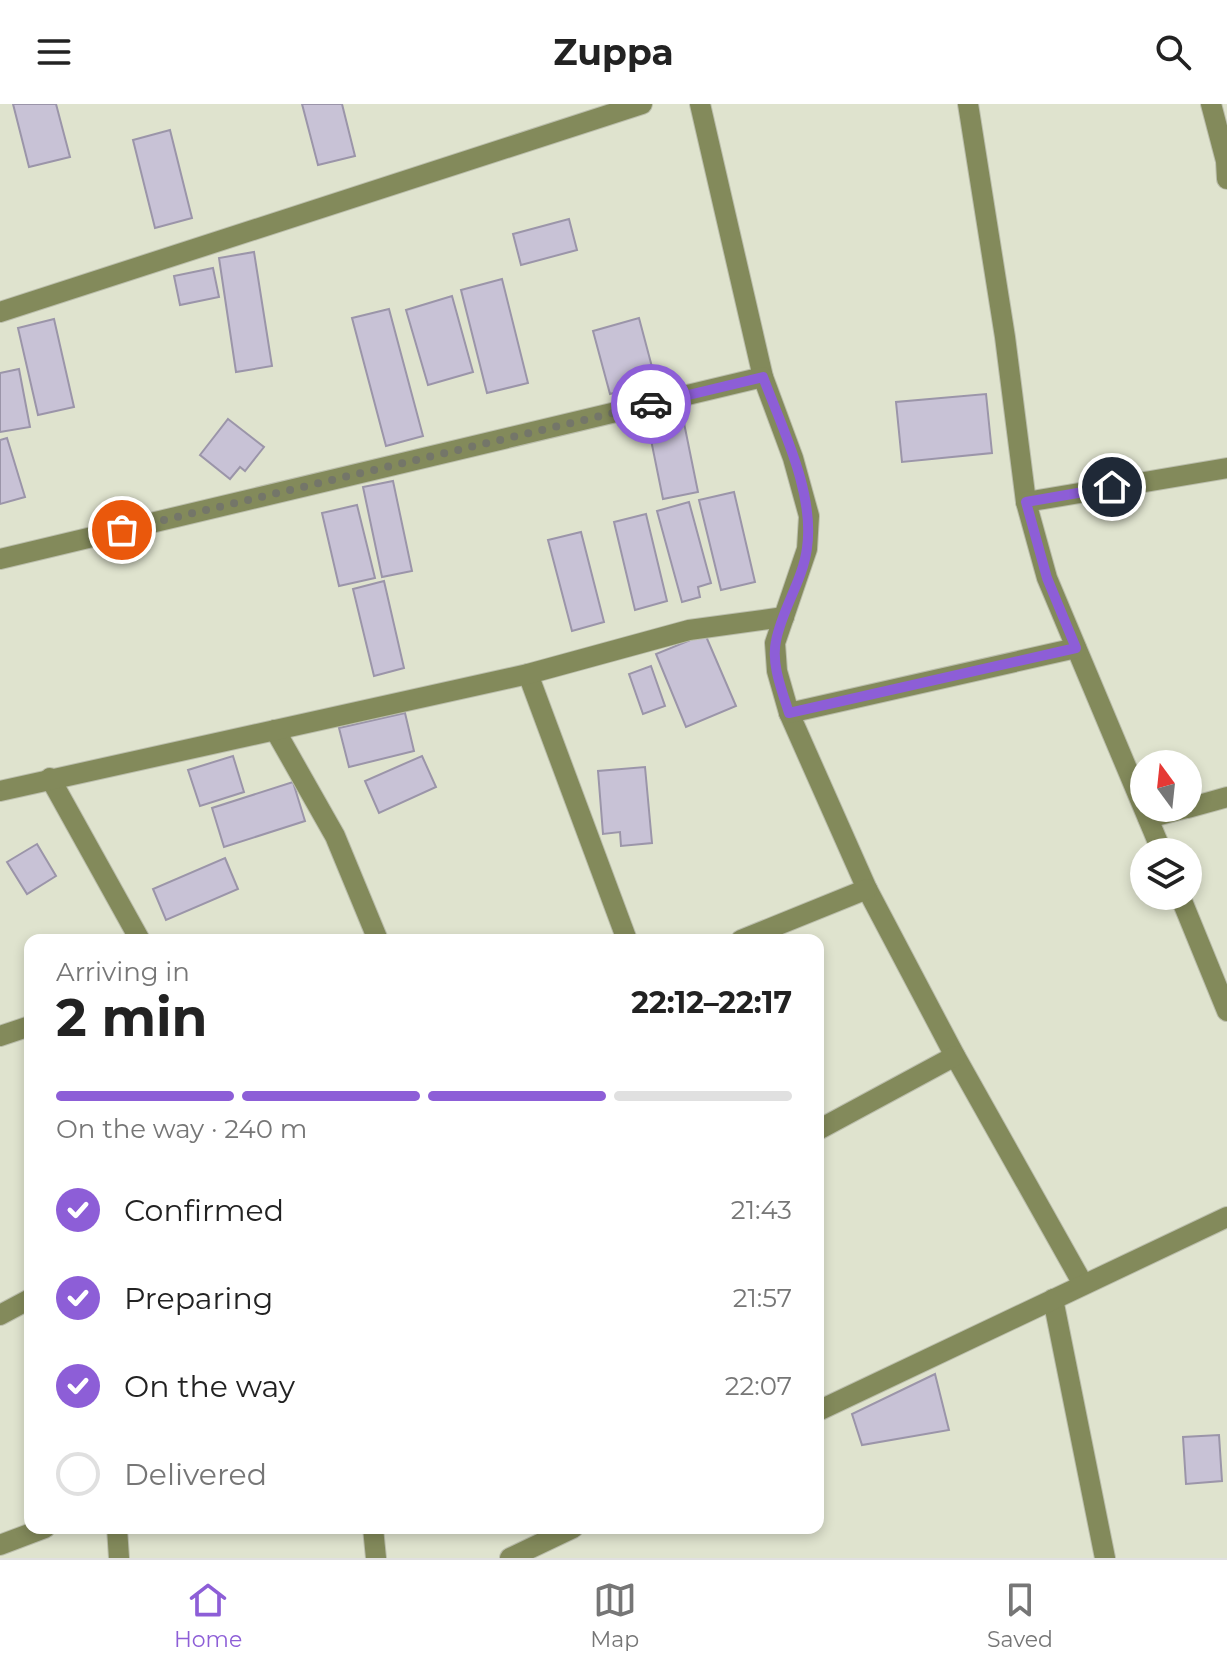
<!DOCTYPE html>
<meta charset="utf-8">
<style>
body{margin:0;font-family:Montserrat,sans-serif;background:#f6f6f6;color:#222;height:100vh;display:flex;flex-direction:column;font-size:30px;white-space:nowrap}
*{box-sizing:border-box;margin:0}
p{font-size:26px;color:#767676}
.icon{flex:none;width:44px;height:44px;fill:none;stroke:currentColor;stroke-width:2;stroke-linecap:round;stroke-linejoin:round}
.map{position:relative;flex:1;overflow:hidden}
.side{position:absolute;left:24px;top:830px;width:800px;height:600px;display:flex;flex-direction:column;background:#fff;border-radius:16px;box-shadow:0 4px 12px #0003}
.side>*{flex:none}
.needle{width:52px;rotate:345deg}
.tools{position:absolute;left:1130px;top:646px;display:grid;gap:16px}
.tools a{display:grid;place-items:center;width:72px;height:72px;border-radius:50%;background:#fff;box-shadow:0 4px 12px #0003;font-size:40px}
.pin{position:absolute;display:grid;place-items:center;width:68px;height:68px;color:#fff;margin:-34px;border:4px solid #fff;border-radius:50%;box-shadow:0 2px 8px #0007}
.courier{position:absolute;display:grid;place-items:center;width:80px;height:80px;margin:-40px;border:6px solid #8d5ed7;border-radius:50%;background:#fff;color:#222;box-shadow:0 2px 10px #0007}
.summary em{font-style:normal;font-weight:700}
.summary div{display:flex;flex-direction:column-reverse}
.summary{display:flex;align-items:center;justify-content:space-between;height:136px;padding:0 32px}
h1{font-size:52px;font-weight:700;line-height:60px}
.bar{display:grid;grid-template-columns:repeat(4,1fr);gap:12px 8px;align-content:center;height:96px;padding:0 32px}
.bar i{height:10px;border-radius:6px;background:#e0e0e0}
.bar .current{background:#8d5ed7}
.bar p{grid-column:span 4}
ol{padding:0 32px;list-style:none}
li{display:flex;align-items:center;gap:24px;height:88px}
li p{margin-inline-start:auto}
li .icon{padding:8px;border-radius:50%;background:#8d5ed7;color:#fff;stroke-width:4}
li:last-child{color:#767676}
li i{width:44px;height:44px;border:4px solid #e0e0e0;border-radius:50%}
header{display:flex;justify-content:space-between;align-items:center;height:104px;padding:0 32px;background:#fff;font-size:36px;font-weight:700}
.menu{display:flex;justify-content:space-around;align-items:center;height:112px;border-top:2px solid #e0e0e0;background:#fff;font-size:22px;color:#767676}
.menu a{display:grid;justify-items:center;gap:4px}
.menu .current{color:#8d5ed7}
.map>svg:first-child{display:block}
</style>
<header><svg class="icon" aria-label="menu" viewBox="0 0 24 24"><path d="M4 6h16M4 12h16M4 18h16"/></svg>Zuppa<svg class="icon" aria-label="search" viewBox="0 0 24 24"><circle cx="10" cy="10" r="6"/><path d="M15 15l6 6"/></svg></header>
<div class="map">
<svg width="1227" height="1454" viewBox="0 0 1227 1454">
<rect width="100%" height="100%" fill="#dfe3ce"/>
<g fill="#c8c2d6" stroke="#9b95a9" stroke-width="2">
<path d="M 13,0 L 56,0 L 70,53 L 29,63 Z"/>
<path d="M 302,0 L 342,0 L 355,52 L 318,61 Z"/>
<path d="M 170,26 L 192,114 L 155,124 L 133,36 Z"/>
<path d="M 569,115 L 577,146 L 521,161 L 513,130 Z"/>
<path d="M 254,148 L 272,262 L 236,268 L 219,154 Z"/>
<path d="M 213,164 L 219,193 L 180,201 L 174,172 Z"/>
<path d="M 502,175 L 528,279 L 487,289 L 461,186 Z"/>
<path d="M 452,192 L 473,268 L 428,281 L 406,206 Z"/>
<path d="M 389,205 L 423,332 L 386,342 L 352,214 Z"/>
<path d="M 639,214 L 656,278 L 610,290 L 593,227 Z"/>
<path d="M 54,215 L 74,303 L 38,311 L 18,224 Z"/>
<path d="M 19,265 L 30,323 L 0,328 L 0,269 Z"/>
<path d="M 986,290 L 992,349 L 902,358 L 896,298 Z"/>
<path d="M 228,315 L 264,343 L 245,367 L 240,363 L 230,375 L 200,351 Z"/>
<path d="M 684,319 L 698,388 L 663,395 L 649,326 Z"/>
<path d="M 7,334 L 25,393 L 0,400 L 0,336 Z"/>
<path d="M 393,377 L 412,467 L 382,473 L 363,383 Z"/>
<path d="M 734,388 L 755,478 L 721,486 L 699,396 Z"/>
<path d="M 689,398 L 711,479 L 698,483 L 700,493 L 682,498 L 657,407 Z"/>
<path d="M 357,401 L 375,474 L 339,482 L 322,409 Z"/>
<path d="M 646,410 L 667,497 L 635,506 L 614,418 Z"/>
<path d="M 581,428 L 604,518 L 572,527 L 548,436 Z"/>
<path d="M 384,477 L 404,564 L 374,572 L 353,485 Z"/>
<path d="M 705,530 L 736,602 L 686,623 L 656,550 Z"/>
<path d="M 651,562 L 665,602 L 643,610 L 629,570 Z"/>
<path d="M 405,609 L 414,647 L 349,663 L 339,624 Z"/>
<path d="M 233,652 L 244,688 L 200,702 L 188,666 Z"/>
<path d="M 422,652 L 436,683 L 379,709 L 365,677 Z"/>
<path d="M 645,663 L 652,739 L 621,742 L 620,728 L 603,730 L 598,667 Z"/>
<path d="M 293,678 L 305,717 L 224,743 L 212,704 Z"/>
<path d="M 37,740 L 56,772 L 27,790 L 7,758 Z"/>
<path d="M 225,754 L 238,785 L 166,816 L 153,785 Z"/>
<path d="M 935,1270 L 949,1326 L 862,1341 L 852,1310 Z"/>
<path d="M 1219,1331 L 1222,1377 L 1186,1380 L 1183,1333 Z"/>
</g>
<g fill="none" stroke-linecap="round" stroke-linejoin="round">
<g stroke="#bbbeac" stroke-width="22">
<g id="minor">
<path d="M 700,0 L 763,273 L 793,354 L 809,412 L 807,445 L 775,539 L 777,567 L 789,609 L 867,785 L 955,952 L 1083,1180"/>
<path d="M 968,0 L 1005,233 L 1026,398 L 1047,474 L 1162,748"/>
<path d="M 1211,0 L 1226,57 L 1227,75"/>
<path d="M 0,208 L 642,0"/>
<path d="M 1026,398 L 1227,364"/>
<path d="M 0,455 L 763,273"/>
<path d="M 528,570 L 627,836"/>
<path d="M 789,609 L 1076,544"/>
<path d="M 275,626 L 335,732 L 378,836"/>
<path d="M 50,674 L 140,836"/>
<path d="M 0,687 L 528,570 L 689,526 L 784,513"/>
<path d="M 1188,704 L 1227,693"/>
<path d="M 1148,714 L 1186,704"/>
<path d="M 1180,792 L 1227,907"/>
<path d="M 741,836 L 867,785"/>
<path d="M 0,932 L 30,922"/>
<path d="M 818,1026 L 955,952"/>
<path d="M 1053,1195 L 1105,1454"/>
<path d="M 0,1211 L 30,1195"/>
<path d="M 818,1307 L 1227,1113"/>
<path d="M 117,1424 L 119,1454"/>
<path d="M 373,1424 L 376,1454"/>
<path d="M 0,1441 L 45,1424"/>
<path d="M 510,1454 L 573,1424"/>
</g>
</g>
<use href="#minor" stroke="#838a5b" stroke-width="20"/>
</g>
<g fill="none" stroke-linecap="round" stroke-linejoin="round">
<path stroke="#747669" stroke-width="8" stroke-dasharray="0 14.4" d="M 122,426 L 651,300"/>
<path stroke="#8d5ed7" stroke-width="10" d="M 651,300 L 763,273 C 782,324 815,389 807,444 C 803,476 782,505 776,537 C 771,560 782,587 789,609 L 1076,544 L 1047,474 L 1026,398 L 1112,383"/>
</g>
</svg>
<div class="tools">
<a><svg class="needle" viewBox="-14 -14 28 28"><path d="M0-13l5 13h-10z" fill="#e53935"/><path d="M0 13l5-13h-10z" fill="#767676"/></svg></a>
<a><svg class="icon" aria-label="layers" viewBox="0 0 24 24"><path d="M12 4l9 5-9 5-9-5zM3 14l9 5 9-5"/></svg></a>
</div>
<div class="pin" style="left:122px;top:426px;background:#ea580c"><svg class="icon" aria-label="bag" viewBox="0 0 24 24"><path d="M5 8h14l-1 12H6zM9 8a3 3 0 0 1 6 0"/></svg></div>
<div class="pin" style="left:1112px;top:383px;background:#1f2937"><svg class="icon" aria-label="home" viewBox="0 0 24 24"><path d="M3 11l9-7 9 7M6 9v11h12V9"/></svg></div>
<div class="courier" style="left:651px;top:300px"><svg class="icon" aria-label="car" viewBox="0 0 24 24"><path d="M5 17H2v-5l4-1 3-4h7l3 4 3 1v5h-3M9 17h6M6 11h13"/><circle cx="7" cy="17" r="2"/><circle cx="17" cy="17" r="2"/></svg></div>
<section class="side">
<div class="summary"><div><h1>2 min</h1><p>Arriving in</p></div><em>22:12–22:17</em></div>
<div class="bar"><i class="current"></i><i class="current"></i><i class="current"></i><i></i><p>On the way · 240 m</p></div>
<ol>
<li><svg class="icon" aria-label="check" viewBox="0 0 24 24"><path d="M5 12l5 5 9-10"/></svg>Confirmed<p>21:43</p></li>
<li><svg class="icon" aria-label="check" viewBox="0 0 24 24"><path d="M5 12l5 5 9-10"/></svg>Preparing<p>21:57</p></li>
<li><svg class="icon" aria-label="check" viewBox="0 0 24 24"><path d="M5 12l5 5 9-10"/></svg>On the way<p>22:07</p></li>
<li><i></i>Delivered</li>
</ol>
</section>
</div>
<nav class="menu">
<a class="current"><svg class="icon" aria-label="home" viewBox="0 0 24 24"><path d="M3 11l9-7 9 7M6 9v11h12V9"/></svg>Home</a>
<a><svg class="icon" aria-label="map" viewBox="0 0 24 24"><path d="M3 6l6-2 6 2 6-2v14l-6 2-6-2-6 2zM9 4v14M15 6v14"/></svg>Map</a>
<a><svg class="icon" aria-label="saved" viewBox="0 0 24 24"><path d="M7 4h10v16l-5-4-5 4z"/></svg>Saved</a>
</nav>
